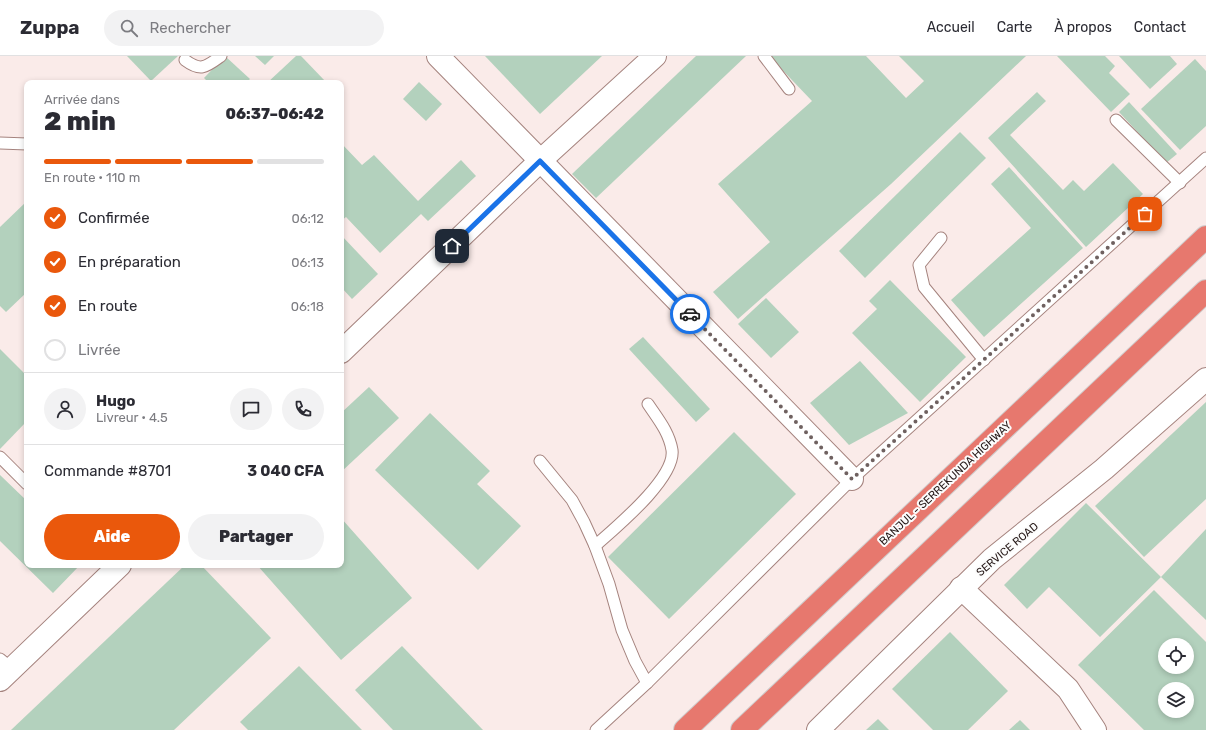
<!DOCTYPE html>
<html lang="fr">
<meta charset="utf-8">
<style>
body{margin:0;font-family:Rubik,sans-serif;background:#f2f2f3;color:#2b2b33;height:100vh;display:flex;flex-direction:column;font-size:15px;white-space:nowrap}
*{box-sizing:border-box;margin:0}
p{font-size:13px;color:#7c7c81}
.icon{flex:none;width:22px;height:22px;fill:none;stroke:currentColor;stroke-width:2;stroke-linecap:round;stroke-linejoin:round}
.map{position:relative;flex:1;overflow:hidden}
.sheet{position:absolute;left:24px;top:24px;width:320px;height:488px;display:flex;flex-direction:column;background:#fff;border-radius:8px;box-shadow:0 2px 6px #0003}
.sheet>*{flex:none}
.buttons{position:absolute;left:1158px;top:582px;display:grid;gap:8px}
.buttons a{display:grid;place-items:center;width:36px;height:36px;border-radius:50%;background:#fff;box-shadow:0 2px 6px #0003;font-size:20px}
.pin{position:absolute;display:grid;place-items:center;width:34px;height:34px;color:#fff;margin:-17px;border-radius:8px;box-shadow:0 2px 6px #0006}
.courier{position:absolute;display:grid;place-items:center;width:40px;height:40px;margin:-20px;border:3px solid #1a73e8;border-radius:50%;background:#fff;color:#222;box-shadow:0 1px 5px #0007}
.head em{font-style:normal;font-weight:800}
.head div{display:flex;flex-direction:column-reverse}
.head{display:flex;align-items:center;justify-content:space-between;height:68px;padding:0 20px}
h1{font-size:26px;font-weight:800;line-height:30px}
.bar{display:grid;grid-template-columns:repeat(4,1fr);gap:6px 4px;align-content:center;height:48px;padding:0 20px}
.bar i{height:5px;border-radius:3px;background:#e1e1e2}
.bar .on{background:#ea580c}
.bar p{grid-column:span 4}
.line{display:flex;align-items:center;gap:10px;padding:0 20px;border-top:1px solid #e1e1e2}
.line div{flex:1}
.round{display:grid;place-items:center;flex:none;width:42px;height:42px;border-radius:21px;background:#f2f2f3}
ol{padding:0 20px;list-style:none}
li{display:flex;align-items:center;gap:12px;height:44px}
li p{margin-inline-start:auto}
li .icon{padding:4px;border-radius:50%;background:#ea580c;color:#fff;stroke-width:4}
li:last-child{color:#7c7c81}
li i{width:22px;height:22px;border:2px solid #e1e1e2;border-radius:50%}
.cta{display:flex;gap:8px;margin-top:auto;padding:8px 20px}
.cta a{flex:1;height:46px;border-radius:24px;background:#ea580c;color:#fff;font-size:16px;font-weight:800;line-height:46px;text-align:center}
.cta a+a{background:#f2f2f3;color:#2b2b33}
header{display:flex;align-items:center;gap:24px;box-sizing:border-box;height:56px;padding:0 20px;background:#fff;border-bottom:1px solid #e1e1e2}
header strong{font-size:19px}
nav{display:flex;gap:22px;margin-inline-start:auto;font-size:14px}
.search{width:280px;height:36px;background:#f2f2f3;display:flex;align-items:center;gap:10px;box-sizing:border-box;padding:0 14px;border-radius:22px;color:#7c7c81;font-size:15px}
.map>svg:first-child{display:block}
</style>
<header>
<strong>Zuppa</strong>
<div class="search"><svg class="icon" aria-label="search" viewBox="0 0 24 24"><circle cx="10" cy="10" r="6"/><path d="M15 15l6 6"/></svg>Rechercher</div>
<nav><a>Accueil</a><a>Carte</a><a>À propos</a><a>Contact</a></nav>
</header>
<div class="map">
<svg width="1206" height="674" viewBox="0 0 1206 674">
<rect width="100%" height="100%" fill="#faebe9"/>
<g fill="#b3d1bd" fill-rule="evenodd">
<path d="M 127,0 L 178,0 L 151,25 Z"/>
<path d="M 225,0 L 250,23 L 246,27 L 209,27 L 204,22 Z"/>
<path d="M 255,0 L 274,0 L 265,9 Z"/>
<path d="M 296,0 L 301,0 L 326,26 L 267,27 Z"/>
<path d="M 485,0 L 602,0 L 540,58 Z"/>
<path d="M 696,0 L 746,0 L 596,142 L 572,118 Z"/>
<path d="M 769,0 L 866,0 L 906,42 L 924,25 L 899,0 L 1026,0 L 891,128 L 738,263 L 713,236 L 770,186 L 718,128 L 812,45 Z"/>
<path d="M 1057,0 L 1105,0 L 1115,10 L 1109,17 L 1130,38 L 1111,56 Z"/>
<path d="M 1119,0 L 1170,0 L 1177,8 L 1150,33 Z"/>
<path d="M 1195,3 L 1206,15 L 1206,70 L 1180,94 L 1141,53 Z"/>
<path d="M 419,26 L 442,48 L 426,65 L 403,43 Z"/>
<path d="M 1037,36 L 1046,45 L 1010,79 L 1063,134 L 1073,124 L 1084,135 L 1113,107 L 1143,138 L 1086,191 L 988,82 Z"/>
<path d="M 1129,46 L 1177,98 L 1166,107 L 1119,56 Z"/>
<path d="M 960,76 L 986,102 L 865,222 L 839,195 Z"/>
<path d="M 341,87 L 362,109 L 374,99 L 418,145 L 461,104 L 476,120 L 428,165 L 421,158 L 380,197 L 346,161 L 341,165 Z"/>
<path d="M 1009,111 L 1083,192 L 984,281 L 951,244 L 1031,172 L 991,128 Z"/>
<path d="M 27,145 L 27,236 L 6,256 L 0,250 L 0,171 Z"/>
<path d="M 341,179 L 378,218 L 352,243 L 341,231 Z"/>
<path d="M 890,224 L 966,301 L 920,346 L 852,277 L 877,253 L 869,245 Z"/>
<path d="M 766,242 L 799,276 L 771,302 L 738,268 Z"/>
<path d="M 643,281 L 710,353 L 696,366 L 629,293 Z"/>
<path d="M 0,293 L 27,320 L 27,365 L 0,393 Z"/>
<path d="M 860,305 L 908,357 L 849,389 L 810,347 Z"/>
<path d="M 369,331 L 399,362 L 341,416 L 341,357 Z"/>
<path d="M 1206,346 L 1206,443 L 1144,501 L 1095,450 Z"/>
<path d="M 430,357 L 490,415 L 477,428 L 521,470 L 478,514 L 375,414 Z"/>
<path d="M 734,376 L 796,438 L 669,563 L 608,501 Z"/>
<path d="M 0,419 L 27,445 L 27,509 L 80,509 L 53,537 L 0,485 Z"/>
<path d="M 1086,447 L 1161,521 L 1100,581 L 1049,531 L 1027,553 L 1004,529 Z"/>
<path d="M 341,462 L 412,542 L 341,604 L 257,509 L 341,509 Z"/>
<path d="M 1206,473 L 1206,564 L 1161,521 Z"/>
<path d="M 185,509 L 201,509 L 271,582 L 174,674 L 11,674 Z"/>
<path d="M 1154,534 L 1206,586 L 1206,674 L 1144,674 L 1078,609 ZM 1165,589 L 1187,589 L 1187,611 L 1165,611 ZM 1165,633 L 1187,633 L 1187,655 L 1165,655 Z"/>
<path d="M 950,576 L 1008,635 L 968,674 L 933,674 L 892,633 Z"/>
<path d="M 402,590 L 483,674 L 393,674 L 355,634 Z"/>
<path d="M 299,610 L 362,674 L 248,674 L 240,666 Z"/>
<path d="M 878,663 L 889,674 L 866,674 Z"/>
<path d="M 1020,664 L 1030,674 L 1009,674 Z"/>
</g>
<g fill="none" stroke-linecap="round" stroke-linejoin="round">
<g stroke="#a5837e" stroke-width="13">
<g id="service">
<path d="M 764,0 L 789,33"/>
<path d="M 185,4 C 201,16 206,11 221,0"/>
<path d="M 1116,64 L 1180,127"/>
<path d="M 0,87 L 27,88"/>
<path d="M 941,182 L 919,209 L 924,231 L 984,304"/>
<path d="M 0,401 L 27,428"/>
<path d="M 540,405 L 572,444 L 584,466 L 595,490 L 609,528 L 622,574 L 635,605 L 647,627"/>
<path d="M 595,490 C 615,472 676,422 672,394 C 669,376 658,363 648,348"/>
<path d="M 0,603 L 12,613"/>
<path d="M 596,674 L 647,627 L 852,423 L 1206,102"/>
</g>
</g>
<g stroke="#a5837e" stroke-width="24">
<g id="minor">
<path d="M 438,0 L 852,423"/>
<path d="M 341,296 L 540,105 L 655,0"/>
<path d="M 961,532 L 1068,633 L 1095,674"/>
<path d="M 0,624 L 120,509"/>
<path d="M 818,674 L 992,503 L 1104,413 L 1206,323"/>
</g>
</g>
<g stroke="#cfcccc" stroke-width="24">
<g id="trunk">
<path d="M 685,674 L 1206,181"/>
<path d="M 742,674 L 1206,235"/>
</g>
</g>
<use href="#service" stroke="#fff" stroke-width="11"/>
<use href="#minor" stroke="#fff" stroke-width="22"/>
<use href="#trunk" stroke="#e7786e" stroke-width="22"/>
</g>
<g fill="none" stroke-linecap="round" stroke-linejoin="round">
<path stroke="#6f6160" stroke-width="4" stroke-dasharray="0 7.2" d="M 690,258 L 852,423 L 1145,158"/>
<path stroke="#1a73e8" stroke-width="5" d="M 452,190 L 540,105 L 690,258"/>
</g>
<g text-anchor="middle" stroke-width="4" stroke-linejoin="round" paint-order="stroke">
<g font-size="11" fill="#241716" stroke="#fcfcfc">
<text transform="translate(945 427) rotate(-43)" y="4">BANJUL - SERREKUNDA HIGHWAY</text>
<text transform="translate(1007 493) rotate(-40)" y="4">SERVICE ROAD</text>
</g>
</g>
</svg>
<div class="buttons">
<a><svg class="icon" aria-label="locate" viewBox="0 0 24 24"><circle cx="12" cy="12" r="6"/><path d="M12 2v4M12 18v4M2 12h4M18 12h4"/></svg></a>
<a><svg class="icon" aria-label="layers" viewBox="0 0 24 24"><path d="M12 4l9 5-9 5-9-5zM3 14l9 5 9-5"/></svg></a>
</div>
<div class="pin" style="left:1145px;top:158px;background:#ea580c"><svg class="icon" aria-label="bag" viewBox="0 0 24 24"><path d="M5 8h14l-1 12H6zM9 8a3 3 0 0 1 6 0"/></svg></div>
<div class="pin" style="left:452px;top:190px;background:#1f2937"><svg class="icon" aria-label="home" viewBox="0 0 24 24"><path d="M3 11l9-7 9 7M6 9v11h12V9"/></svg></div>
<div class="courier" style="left:690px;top:258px"><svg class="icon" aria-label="car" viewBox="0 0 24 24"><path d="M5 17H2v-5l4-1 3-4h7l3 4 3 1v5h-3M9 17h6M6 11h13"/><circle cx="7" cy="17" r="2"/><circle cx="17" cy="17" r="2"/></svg></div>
<section class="sheet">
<div class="head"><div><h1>2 min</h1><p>Arrivée dans</p></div><em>06:37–06:42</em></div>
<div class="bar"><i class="on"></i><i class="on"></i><i class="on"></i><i></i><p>En route · 110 m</p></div>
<ol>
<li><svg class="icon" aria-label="check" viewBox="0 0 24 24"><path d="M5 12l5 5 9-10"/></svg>Confirmée<p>06:12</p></li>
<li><svg class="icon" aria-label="check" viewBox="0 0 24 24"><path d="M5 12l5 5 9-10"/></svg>En préparation<p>06:13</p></li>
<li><svg class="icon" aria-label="check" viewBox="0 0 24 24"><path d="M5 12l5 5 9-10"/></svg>En route<p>06:18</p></li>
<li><i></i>Livrée</li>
</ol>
<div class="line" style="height:72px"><a class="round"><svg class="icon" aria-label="person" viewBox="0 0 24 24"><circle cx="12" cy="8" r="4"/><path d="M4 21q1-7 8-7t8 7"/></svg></a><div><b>Hugo</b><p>Livreur · 4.5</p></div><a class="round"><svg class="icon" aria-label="chat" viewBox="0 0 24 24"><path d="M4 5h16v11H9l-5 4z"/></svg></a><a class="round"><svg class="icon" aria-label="phone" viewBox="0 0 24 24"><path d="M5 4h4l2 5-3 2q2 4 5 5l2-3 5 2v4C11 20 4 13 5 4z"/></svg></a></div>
<div class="line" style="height:52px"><div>Commande #8701</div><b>3 040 CFA</b></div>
<div class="cta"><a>Aide</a><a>Partager</a></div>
</section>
</div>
